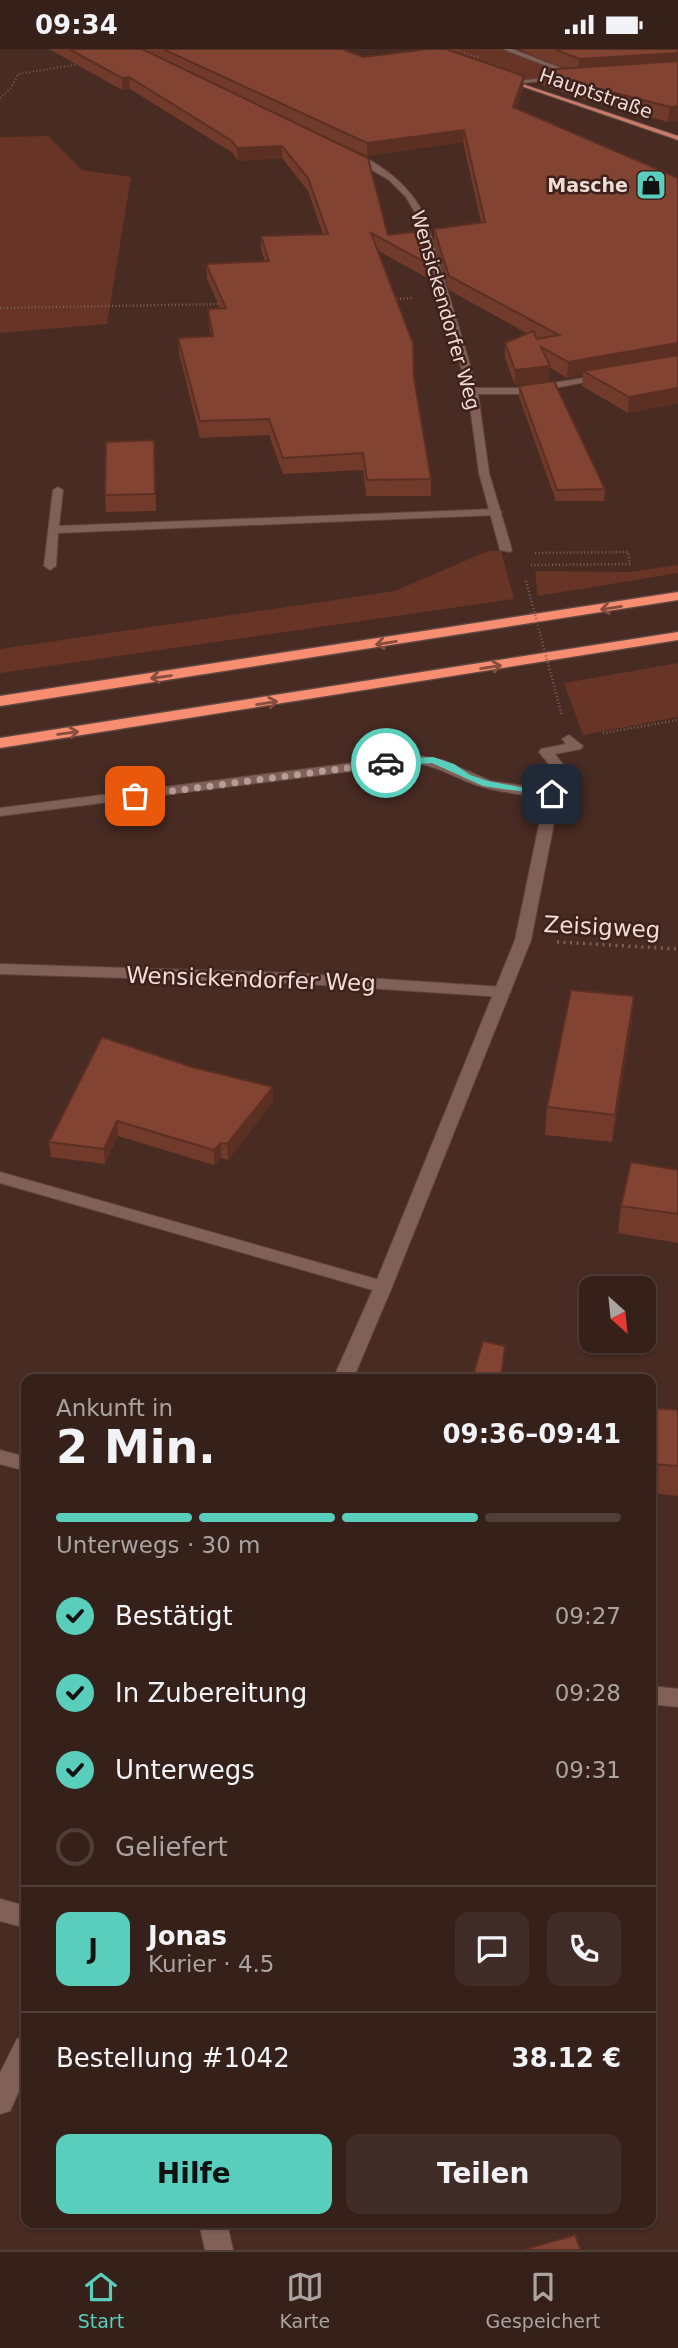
<!DOCTYPE html>
<html lang="de">
<meta charset="utf-8">
<style>
body{margin:0;font-family:"DejaVu Sans",sans-serif;background:#412d27;color:#f1f3f6;height:100vh;display:flex;flex-direction:column;font-size:26px;white-space:nowrap}
*{box-sizing:border-box;margin:0}
p{font-size:23px;color:#aaa3a2}
.icon{flex:none;width:38px;height:38px;fill:none;stroke:currentColor;stroke-width:2;stroke-linecap:round;stroke-linejoin:round}
.map{position:relative;flex:1;overflow:hidden}
.side{position:absolute;left:21px;top:1325px;width:635px;height:854px;display:flex;flex-direction:column;background:#36201a;border-radius:14px;box-shadow:0 2px 5px #0004,0 0 0 2px #503e39}
.side>*{flex:none}
.needle{width:46px;rotate:153deg}
.controls{position:absolute;left:579px;top:1227px;display:grid;gap:14px}
.controls a{display:grid;place-items:center;width:77px;height:77px;border-radius:14px;background:#36201a;box-shadow:0 2px 5px #0004,0 0 0 2px #503e39;font-size:35px}
.pin{position:absolute;display:grid;place-items:center;width:60px;height:60px;color:#fff;margin:-30px;border-radius:14px;box-shadow:0 4px 10px #0006}
.courier{position:absolute;display:grid;place-items:center;width:70px;height:70px;margin:-35px;border:5px solid #5acebc;border-radius:50%;background:#fff;color:#222;box-shadow:0 2px 9px #0007}
.summary em{font-style:normal;font-weight:700}
.summary div{display:flex;flex-direction:column-reverse}
.summary{display:flex;align-items:center;justify-content:space-between;height:119px;padding:0 35px}
h1{font-size:46px;font-weight:700;line-height:52px}
.bar{display:grid;grid-template-columns:repeat(4,1fr);gap:10px 7px;align-content:center;height:84px;padding:0 35px}
.bar i{height:9px;border-radius:5px;background:#503e39}
.bar .on{background:#5acebc}
.bar p{grid-column:span 4}
.line{display:flex;align-items:center;gap:18px;padding:0 35px;border-top:2px solid #503e39}
.line div{flex:1}
.round{display:grid;place-items:center;flex:none;width:74px;height:74px;border-radius:14px;background:#412d27}
ol{padding:0 35px;list-style:none}
li{display:flex;align-items:center;gap:21px;height:77px}
li p{margin-inline-start:auto}
li .icon{padding:7px;border-radius:50%;background:#5acebc;color:#111;stroke-width:4}
li:last-child{color:#aaa3a2}
li i{width:38px;height:38px;border:4px solid #503e39;border-radius:50%}
.button{display:flex;gap:14px;margin-top:auto;padding:14px 35px}
.button a{flex:1;height:80px;border-radius:14px;background:#5acebc;color:#111;font-size:28px;font-weight:700;line-height:80px;text-align:center}
.button a+a{background:#412d27;color:#f1f3f6}
.status{display:flex;justify-content:space-between;align-items:center;height:49px;padding:0 35px;background:#36201a;direction:ltr}
.status svg{height:19px;fill:currentColor}
.dock{display:flex;justify-content:space-around;align-items:center;height:98px;border-top:2px solid #503e39;background:#36201a;font-size:19px;color:#aaa3a2}
.dock a{display:grid;justify-items:center;gap:4px}
.dock .on{color:#5acebc}
.map>svg:first-child{display:block}
</style>
<div class="status"><b>09:34</b><svg viewBox="0 0 49 12"><path d="M0 12V9h3v3zM5 12V6h3v6zM10 12V3h3v9zM15 12V0h3v12zM26 1h20v11H26zM47 4h2v5h-2z"/></svg></div>
<div class="map">
<svg width="678" height="2201" viewBox="0 0 678 2201">
<rect width="100%" height="100%" fill="#482b23"/>
<g fill="#673426">
<path d="M 439,0 L 517,0 L 596,28 L 530,33 Z"/>
<path d="M 48,87 L 82,121 L 131,128 L 107,275 L 0,284 L 0,88 Z"/>
<path d="M 488,502 L 501,502 L 514,550 L 0,624 L 0,600 L 395,542 Z"/>
<path d="M 678,516 L 678,524 L 538,547 L 535,522 L 630,523 Z"/>
<path d="M 678,614 L 678,668 L 583,686 L 564,634 Z"/>
</g>
<g fill="none" stroke-linecap="round" stroke-linejoin="round">
<g stroke="#5f4741" stroke-width="2">
<g id="service">
<path d="M 58,438 L 63,441 L 59,477 L 496,460 L 502,463 L 496,466 L 58,484 L 56,517 L 50,521 L 44,517 L 53,441 Z"/>
<path d="M 415,706 L 442,711 L 491,732 L 552,741 L 559,745 L 552,749 C 527,746 501,744 476,736 C 455,729 438,717 415,714 L 0,767 L 0,759 Z"/>
<path d="M 0,915 L 291,924 L 503,938 L 511,943 L 503,948 L 291,934 L 0,925 Z"/>
<path d="M 0,1123 L 390,1234 L 392,1238 L 390,1242 L 383,1244 L 0,1134 Z"/>
<path d="M 0,1401 L 26,1408 L 26,1422 L 0,1415 Z"/>
<path d="M 0,1850 L 26,1857 L 26,1879 L 0,1872 Z"/>
</g>
</g>
<g stroke="#5f4741" stroke-width="2">
<g id="minor">
<path d="M 503,0 L 512,0 L 578,26 L 573,27 Z"/>
<path d="M 566,26 L 568,29 L 514,35 L 511,33 Z"/>
<path d="M 348,103 L 354,103 C 385,118 409,136 425,167 L 477,339 L 524,339 L 606,325 L 611,328 L 524,345 L 478,345 L 489,424 L 512,501 L 510,503 L 500,501 L 479,424 L 468,342 L 417,167 L 406,148 L 389,131 L 348,107 Z"/>
<path d="M 569,686 L 583,697 L 581,700 L 555,705 L 565,718 L 531,891 L 392,1238 L 353,1330 L 333,1330 L 374,1238 L 515,891 L 551,718 L 539,703 L 541,700 L 566,695 L 562,690 Z"/>
<path d="M 651,1637 L 678,1640 L 678,1658 L 651,1655 Z"/>
<path d="M 26,1986 L 26,2026 L 10,2062 L 0,2065 L 0,2024 L 17,1990 Z"/>
<path d="M 199,2174 L 227,2174 L 233,2201 L 205,2201 Z"/>
</g>
</g>
<g stroke="#5f4741" stroke-width="2">
<path id="primary" d="M 498,27 L 678,87 L 678,91 L 498,29 Z"/>
</g>
<g stroke="#5f4741" stroke-width="3">
<g id="motorway">
<path d="M 678,543 L 678,551 L 0,657 L 0,647 Z"/>
<path d="M 678,583 L 678,591 L 0,699 L 0,689 Z"/>
</g>
</g>
<g stroke="#7a6159" stroke-width="2" stroke-dasharray="1 2.5" stroke-linecap="butt">
<path d="M 454,0 L 480,9"/>
<path d="M 0,49 L 11,39 L 18,25 L 80,15"/>
</g>
<g stroke="#7a6159" stroke-width="2.5" stroke-dasharray="1 2.5" stroke-linecap="butt">
<path d="M 393,250 L 412,249"/>
<path d="M 0,259 L 223,255"/>
<path d="M 531,516 L 630,515 L 628,503 L 535,504"/>
<path d="M 603,684 L 678,671"/>
</g>
<path stroke="#7a6159" stroke-width="3.5" stroke-dasharray="2 4.5" stroke-linecap="butt" d="M 557,893 L 678,900"/>
<use href="#service" fill="#816157" fill-rule="evenodd"/>
<use href="#minor" fill="#816157" fill-rule="evenodd"/>
<use href="#primary" fill="#c87c67" fill-rule="evenodd"/>
<use href="#motorway" fill="#f78e71" fill-rule="evenodd"/>
<path stroke="#7a6159" stroke-width="2.5" stroke-dasharray="1 2.5" stroke-linecap="butt" d="M 526,532 L 562,667"/>
</g>
<g fill="#713a2b">
<path d="M 49,0 L 342,0 L 363,8 L 524,27 L 523,39 L 516,60 L 678,129 L 678,354 L 628,364 L 582,337 L 583,326 L 567,329 L 549,318 L 549,332 L 515,336 L 505,309 L 505,294 L 528,285 L 449,241 L 434,193 L 434,180 L 481,173 L 463,93 L 367,107 L 260,57 L 388,186 L 432,217 L 431,231 L 377,201 L 414,329 L 431,430 L 431,447 L 366,447 L 363,421 L 283,425 L 269,386 L 200,389 L 179,304 L 178,289 L 211,287 L 209,274 L 208,260 L 220,259 L 207,230 L 206,215 L 265,212 L 261,201 L 261,187 L 323,185 L 308,142 L 282,109 L 238,112 L 233,104 L 130,40 L 122,41 Z"/>
<path d="M 519,0 L 678,0 L 668,73 L 583,50 L 542,36 L 542,21 L 567,20 Z"/>
<path d="M 519,337 L 605,440 L 604,452 L 556,452 L 519,348 Z"/>
<path d="M 155,407 L 156,462 L 106,463 L 105,446 Z"/>
<path d="M 632,973 L 612,1093 L 545,1086 L 547,1058 Z"/>
<path d="M 102,988 L 273,1053 L 228,1111 L 221,1109 L 214,1116 L 118,1087 L 105,1115 L 51,1108 L 49,1093 Z"/>
<path d="M 678,1121 L 678,1194 L 618,1184 L 621,1157 Z"/>
<path d="M 651,1359 L 678,1361 L 678,1447 L 651,1444 Z"/>
</g>
<g fill="#5c2f23">
<path d="M 678,4 L 678,18 L 578,24 L 579,10 Z"/>
<path d="M 524,27 L 523,39 L 512,70 L 513,58 Z"/>
<path d="M 129,28 L 130,40 L 122,41 L 122,29 Z"/>
<path d="M 678,57 L 678,72 L 668,73 L 670,58 Z"/>
<path d="M 464,81 L 463,93 L 367,107 L 367,94 Z"/>
<path d="M 282,97 L 282,109 L 238,112 L 237,99 Z"/>
<path d="M 678,294 L 678,309 L 583,322 L 583,326 L 567,329 L 568,313 Z"/>
<path d="M 550,317 L 549,332 L 515,336 L 515,321 Z"/>
<path d="M 678,339 L 678,354 L 628,364 L 629,348 Z"/>
<path d="M 634,947 L 632,973 L 612,1093 L 615,1066 Z"/>
<path d="M 273,1038 L 273,1053 L 228,1111 L 227,1095 Z"/>
<path d="M 117,1072 L 118,1087 L 105,1115 L 104,1100 Z"/>
<path d="M 221,1094 L 221,1109 L 214,1116 L 214,1101 Z"/>
</g>
<g fill="#834332" stroke="#5c2f23" stroke-width="2">
<path d="M 69,0 L 142,0 L 368,109 L 388,186 L 421,182 L 432,217 L 371,184 L 413,294 L 414,329 L 431,430 L 367,431 L 363,404 L 283,409 L 269,370 L 200,372 L 178,289 L 213,287 L 208,260 L 226,259 L 206,215 L 269,212 L 261,187 L 328,185 L 308,129 L 282,97 L 237,99 L 232,92 L 129,28 L 122,29 Z"/>
<path d="M 163,0 L 342,0 L 363,8 L 428,0 L 446,0 L 524,27 L 513,58 L 678,129 L 678,294 L 568,313 L 541,298 L 550,317 L 515,321 L 505,294 L 533,282 L 537,290 L 559,286 L 449,227 L 434,180 L 485,173 L 464,81 L 367,94 Z"/>
<path d="M 554,0 L 678,0 L 678,4 L 579,10 Z"/>
<path d="M 678,12 L 678,57 L 670,58 L 584,36 L 542,21 Z"/>
<path d="M 678,306 L 678,339 L 629,348 L 583,322 Z"/>
<path d="M 554,332 L 605,440 L 557,441 L 519,337 Z"/>
<path d="M 154,391 L 155,445 L 105,446 L 106,393 Z"/>
<path d="M 571,941 L 634,947 L 615,1066 L 547,1058 Z"/>
<path d="M 102,988 L 192,1018 L 273,1038 L 227,1095 L 221,1094 L 214,1101 L 117,1072 L 104,1100 L 49,1093 Z"/>
<path d="M 631,1113 L 678,1121 L 678,1165 L 621,1157 Z"/>
<path d="M 483,1292 L 505,1297 L 501,1330 L 472,1330 Z"/>
<path d="M 651,1359 L 678,1361 L 678,1417 L 651,1415 Z"/>
<path d="M 575,2186 L 581,2201 L 522,2201 Z"/>
</g>
<defs><path id="oneway-shaft" d="M-6 0H5M1.5-3L5.5 0L1.5 3" fill="none" stroke-width="1.6" stroke-linecap="round" stroke-linejoin="round" transform="scale(1.75)"/></defs>
<g stroke="#874d3d">
<use href="#oneway-shaft" transform="translate(611 559) rotate(171)"/>
<use href="#oneway-shaft" transform="translate(386 594) rotate(171)"/>
<use href="#oneway-shaft" transform="translate(491 618) rotate(-9)"/>
<use href="#oneway-shaft" transform="translate(161 628) rotate(172)"/>
<use href="#oneway-shaft" transform="translate(267 654) rotate(-9)"/>
<use href="#oneway-shaft" transform="translate(68 684) rotate(-8)"/>
</g>
<path fill="#5acebc" d="M 433,708 L 454,715 L 470,726 L 488,732 L 556,745 L 552,747 L 483,737 L 432,714 L 386,717 L 382,714 L 386,711 Z"/>
<g fill="none" stroke-linecap="round" stroke-linejoin="round">
<path stroke="#b59e97" stroke-width="7" stroke-dasharray="0 12.6" d="M 135,747 L 386,714"/>
</g>
<defs>
<g id="shop-square" transform="scale(1.575)"><rect x="-9" y="-9" width="18" height="18" rx="4" fill="#5acebc" stroke="#3d211a"/><path d="M-5-2.5h2.3a2.7 3.5 0 0 1 5.4 0H5L5.5 6h-11ZM-1.5-2.5h3a1.5 2.3 0 0 0-3 0Z" fill="#111"/></g>
</defs>
<g fill-rule="evenodd">
<use href="#shop-square" x="651" y="136"/>
</g>
<g text-anchor="middle" stroke-width="5" stroke-linejoin="round" paint-order="stroke">
<g font-size="19" fill="#efdcd6" stroke="#3d211a">
<text transform="translate(596 44) rotate(19)" y="7">Hauptstraße</text>
<text transform="translate(446 261) rotate(74)" y="7">Wensickendorfer Weg</text>
</g>
<g font-size="19" font-weight="bold" fill="#efdcd6" stroke="#3d211a" text-anchor="end">
<text x="628" y="143">Masche</text>
</g>
<g font-size="23" fill="#efdcd6" stroke="#3d211a">
<text transform="translate(602 878) rotate(3)" y="8">Zeisigweg</text>
<text transform="translate(251 930) rotate(2)" y="8">Wensickendorfer Weg</text>
</g>
</g>
</svg>
<div class="controls">
<a><svg class="needle" viewBox="-14 -14 28 28"><path d="M0-13l5 13h-10z" fill="#e53935"/><path d="M0 13l5-13h-10z" fill="#aaa3a2"/></svg></a>
</div>
<div class="pin" style="left:135px;top:747px;background:#ea580c"><svg class="icon" aria-label="bag" viewBox="0 0 24 24"><path d="M5 8h14l-1 12H6zM9 8a3 3 0 0 1 6 0"/></svg></div>
<div class="pin" style="left:552px;top:745px;background:#1f2937"><svg class="icon" aria-label="home" viewBox="0 0 24 24"><path d="M3 11l9-7 9 7M6 9v11h12V9"/></svg></div>
<div class="courier" style="left:386px;top:714px"><svg class="icon" aria-label="car" viewBox="0 0 24 24"><path d="M5 17H2v-5l4-1 3-4h7l3 4 3 1v5h-3M9 17h6M6 11h13"/><circle cx="7" cy="17" r="2"/><circle cx="17" cy="17" r="2"/></svg></div>
<section class="side">
<div class="summary"><div><h1>2 Min.</h1><p>Ankunft in</p></div><em>09:36–09:41</em></div>
<div class="bar"><i class="on"></i><i class="on"></i><i class="on"></i><i></i><p>Unterwegs · 30 m</p></div>
<ol>
<li><svg class="icon" aria-label="check" viewBox="0 0 24 24"><path d="M5 12l5 5 9-10"/></svg>Bestätigt<p>09:27</p></li>
<li><svg class="icon" aria-label="check" viewBox="0 0 24 24"><path d="M5 12l5 5 9-10"/></svg>In Zubereitung<p>09:28</p></li>
<li><svg class="icon" aria-label="check" viewBox="0 0 24 24"><path d="M5 12l5 5 9-10"/></svg>Unterwegs<p>09:31</p></li>
<li><i></i>Geliefert</li>
</ol>
<div class="line" style="height:126px"><b class="round" style="background:#5acebc;color:#111">J</b><div><b>Jonas</b><p>Kurier · 4.5</p></div><a class="round"><svg class="icon" aria-label="chat" viewBox="0 0 24 24"><path d="M4 5h16v11H9l-5 4z"/></svg></a><a class="round"><svg class="icon" aria-label="phone" viewBox="0 0 24 24"><path d="M5 4h4l2 5-3 2q2 4 5 5l2-3 5 2v4C11 20 4 13 5 4z"/></svg></a></div>
<div class="line" style="height:91px"><div>Bestellung #1042</div><b>38.12 €</b></div>
<div class="button"><a>Hilfe</a><a>Teilen</a></div>
</section>
</div>
<nav class="dock">
<a class="on"><svg class="icon" aria-label="home" viewBox="0 0 24 24"><path d="M3 11l9-7 9 7M6 9v11h12V9"/></svg>Start</a>
<a><svg class="icon" aria-label="map" viewBox="0 0 24 24"><path d="M3 6l6-2 6 2 6-2v14l-6 2-6-2-6 2zM9 4v14M15 6v14"/></svg>Karte</a>
<a><svg class="icon" aria-label="saved" viewBox="0 0 24 24"><path d="M7 4h10v16l-5-4-5 4z"/></svg>Gespeichert</a>
</nav>
